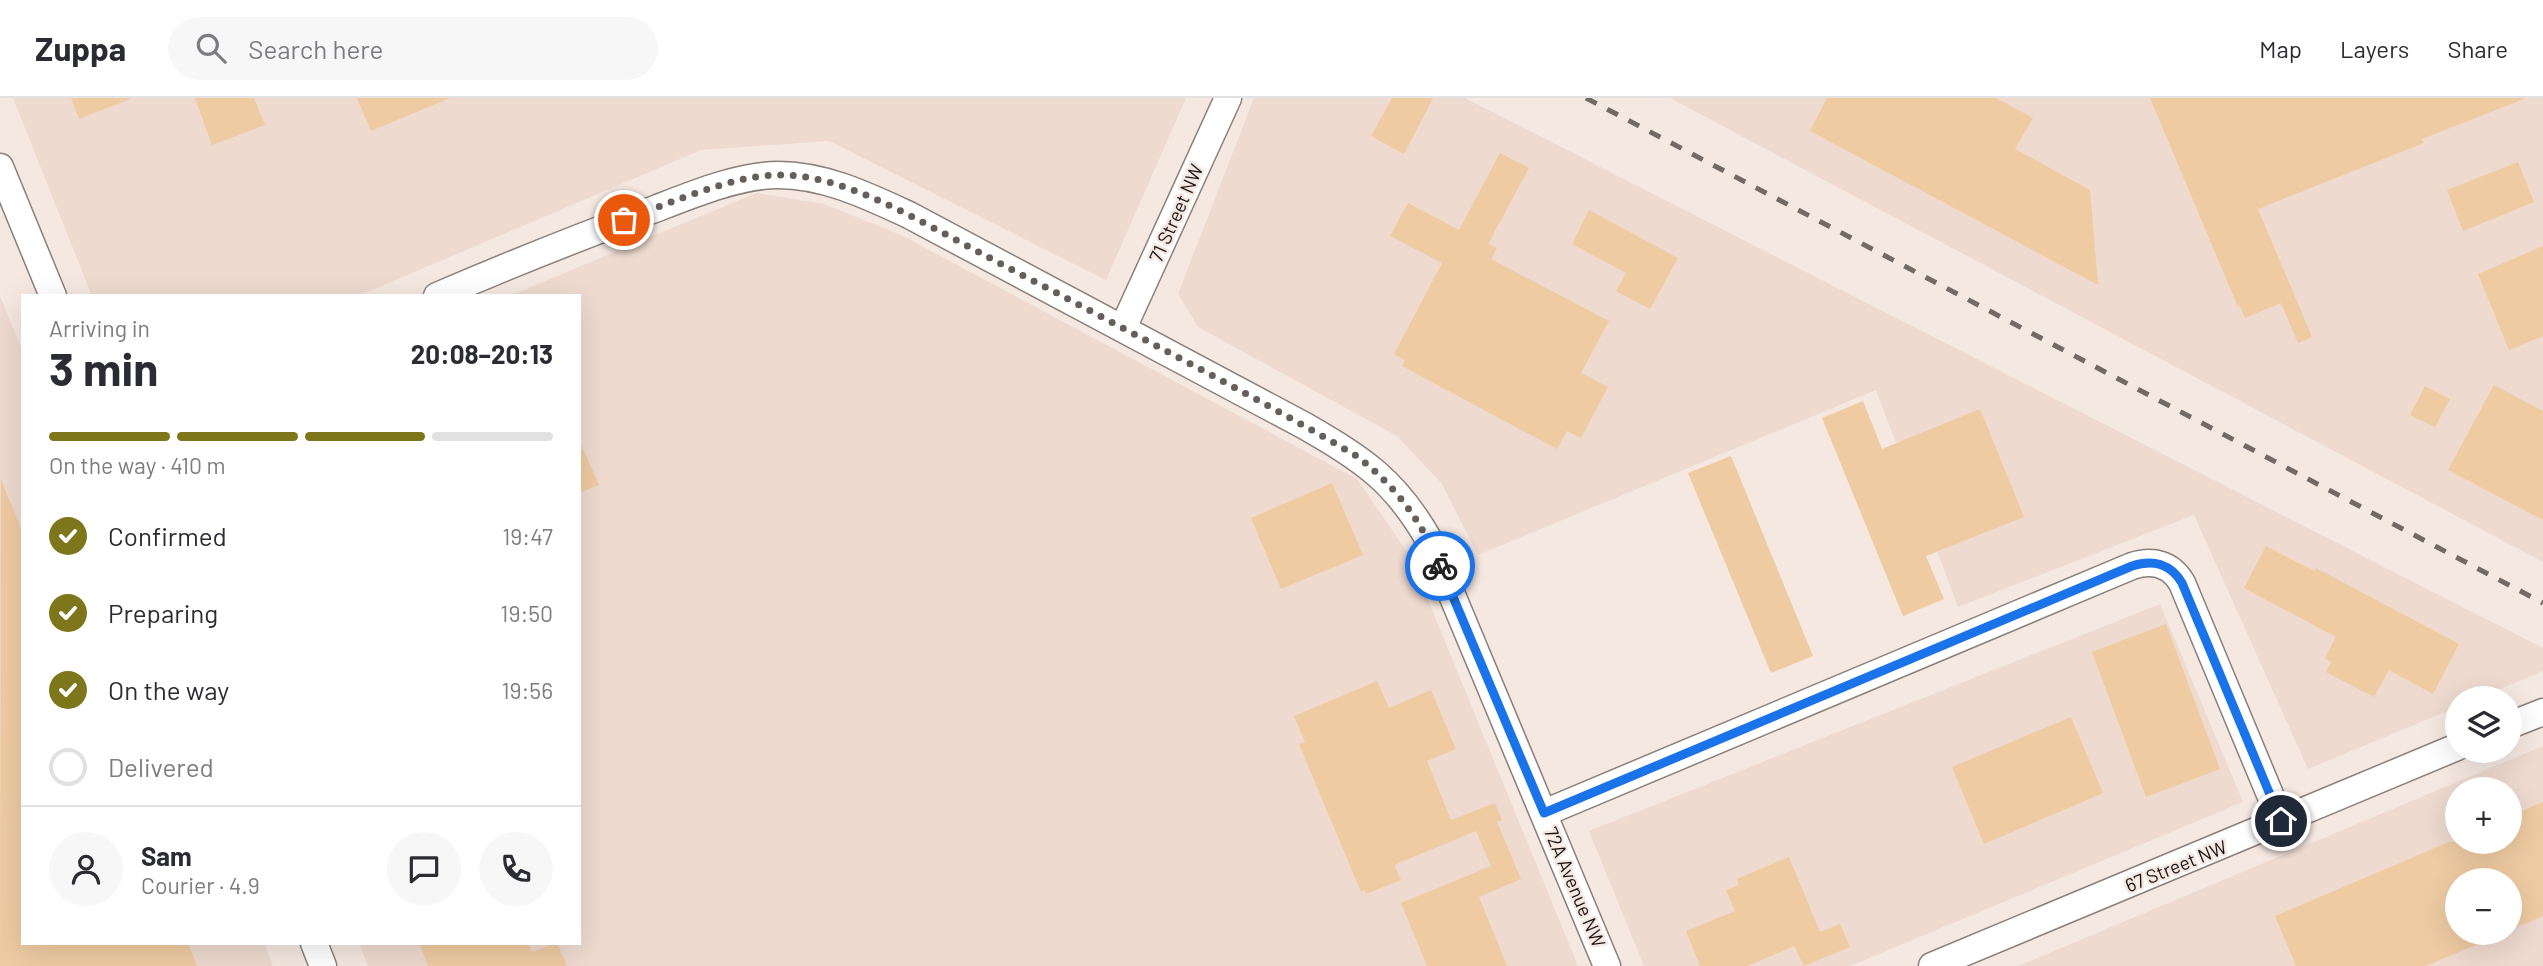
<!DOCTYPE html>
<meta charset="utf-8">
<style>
body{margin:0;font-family:Barlow,sans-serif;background:#f7f7f7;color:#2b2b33;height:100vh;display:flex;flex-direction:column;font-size:26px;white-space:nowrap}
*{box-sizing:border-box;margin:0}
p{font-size:23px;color:#7c7c81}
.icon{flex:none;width:38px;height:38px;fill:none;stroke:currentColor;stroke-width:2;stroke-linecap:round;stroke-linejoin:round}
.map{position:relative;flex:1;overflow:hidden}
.drawer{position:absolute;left:21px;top:196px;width:560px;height:651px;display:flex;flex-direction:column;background:#fff;border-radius:0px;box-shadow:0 7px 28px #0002}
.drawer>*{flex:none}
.fabs{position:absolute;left:2445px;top:588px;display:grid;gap:14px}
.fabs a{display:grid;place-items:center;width:77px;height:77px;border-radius:50%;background:#fff;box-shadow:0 7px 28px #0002;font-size:35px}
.pin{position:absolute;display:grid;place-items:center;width:60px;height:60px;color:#fff;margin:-30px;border:4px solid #fff;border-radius:50%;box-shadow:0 2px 7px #0007}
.courier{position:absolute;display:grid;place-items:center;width:70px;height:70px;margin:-35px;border:5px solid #1a73e8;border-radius:50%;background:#fff;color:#222;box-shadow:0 2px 9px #0007}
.headline em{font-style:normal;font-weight:700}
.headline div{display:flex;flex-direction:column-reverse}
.headline{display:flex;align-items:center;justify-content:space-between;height:119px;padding:0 28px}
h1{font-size:46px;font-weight:700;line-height:52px}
.bar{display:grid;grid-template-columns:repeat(4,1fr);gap:10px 7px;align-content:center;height:84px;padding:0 28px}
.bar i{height:9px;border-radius:5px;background:#e1e1e2}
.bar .active{background:#7e761a}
.bar p{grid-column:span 4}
.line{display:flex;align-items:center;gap:18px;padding:0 28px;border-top:2px solid #e1e1e2}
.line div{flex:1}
.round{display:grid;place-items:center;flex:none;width:74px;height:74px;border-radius:37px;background:#f7f7f7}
ol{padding:0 28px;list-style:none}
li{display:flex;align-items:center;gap:21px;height:77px}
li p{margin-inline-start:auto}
li .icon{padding:7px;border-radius:50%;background:#7e761a;color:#fff;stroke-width:4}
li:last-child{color:#7c7c81}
li i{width:38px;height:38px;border:4px solid #e1e1e2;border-radius:50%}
header{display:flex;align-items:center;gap:42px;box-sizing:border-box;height:98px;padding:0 35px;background:#fff;border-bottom:2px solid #e1e1e2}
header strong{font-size:33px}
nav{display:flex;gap:38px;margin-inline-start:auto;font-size:24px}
.search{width:490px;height:63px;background:#f7f7f7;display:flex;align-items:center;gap:18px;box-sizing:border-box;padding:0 24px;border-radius:38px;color:#7c7c81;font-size:26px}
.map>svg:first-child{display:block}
</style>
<header>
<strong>Zuppa</strong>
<div class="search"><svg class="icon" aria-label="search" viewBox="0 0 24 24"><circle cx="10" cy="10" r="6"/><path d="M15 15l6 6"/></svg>Search here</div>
<nav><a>Map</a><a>Layers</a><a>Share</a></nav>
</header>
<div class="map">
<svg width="2543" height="868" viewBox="0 0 2543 868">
<rect width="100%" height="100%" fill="#f5e8e1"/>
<g fill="#eedacf" fill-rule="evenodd">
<path d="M 13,0 L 1186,0 L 1106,182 L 829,43 L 701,52 L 358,198 L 92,198 Z"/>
<path d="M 1254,0 L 1465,0 L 2543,550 L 2543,573 L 2478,600 L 2457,600 L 2457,609 L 2308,671 L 2194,417 L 1958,509 L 1876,292 L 1478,457 L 1442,386 L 1397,338 L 1198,229 L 1178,196 Z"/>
<path d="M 1670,0 L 2543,0 L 2543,464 Z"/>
<path d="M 756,95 L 824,106 L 901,137 L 1357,381 L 1410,458 L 1578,868 L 368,868 L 359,845 L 579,845 L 579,198 L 509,198 Z"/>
<path d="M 0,198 L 23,254 L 23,845 L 264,845 L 273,868 L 0,868 Z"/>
<path d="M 2160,506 L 2243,704 L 1850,868 L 1644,868 L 1589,733 Z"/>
<path d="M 2543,648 L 2543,868 L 2018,868 ZM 2457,691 L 2510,691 L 2510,744 L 2457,744 ZM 2457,782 L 2510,782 L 2510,835 L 2457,835 Z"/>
</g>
<g fill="#efcba2">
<path d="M 71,0 L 129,0 L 130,1 L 79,21 Z"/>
<path d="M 195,0 L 254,0 L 265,27 L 212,47 Z"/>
<path d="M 357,0 L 450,0 L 371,33 Z"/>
<path d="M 1392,0 L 1433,0 L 1404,56 L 1371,38 Z"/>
<path d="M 1827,0 L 1996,0 L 2033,20 L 2015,51 L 2090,92 L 2098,187 L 1810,33 Z"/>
<path d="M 2150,0 L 2524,0 L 2524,1 L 2422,41 L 2424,45 L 2258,111 L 2312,239 L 2298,245 L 2281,205 L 2245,220 L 2240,208 L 2238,209 Z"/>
<path d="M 1500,55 L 1529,70 L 1488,146 L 1497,150 L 1491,161 L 1609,223 L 1581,275 L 1608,289 L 1581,340 L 1567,333 L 1557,351 L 1402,268 L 1405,262 L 1394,256 L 1442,165 L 1390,138 L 1408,105 L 1459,132 Z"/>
<path d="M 2518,64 L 2534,104 L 2463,133 L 2447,92 Z"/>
<path d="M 1589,112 L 1678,160 L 1650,211 L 1616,193 L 1626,175 L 1572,146 Z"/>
<path d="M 2543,148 L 2543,238 L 2509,252 L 2478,176 Z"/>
<path d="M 2494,287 L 2543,313 L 2543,422 L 2448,372 Z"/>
<path d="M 2425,288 L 2450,301 L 2435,329 L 2410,317 Z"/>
<path d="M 1863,303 L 1882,351 L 1980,311 L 2024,419 L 1926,458 L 1944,501 L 1903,518 L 1822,320 Z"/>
<path d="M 579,342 L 599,387 L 579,395 Z"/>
<path d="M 1731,358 L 1813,558 L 1771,575 L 1688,375 Z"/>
<path d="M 1,381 L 23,436 L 23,845 L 188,845 L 197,868 L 0,868 Z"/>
<path d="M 1332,385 L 1363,457 L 1281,491 L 1251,420 Z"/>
<path d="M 2266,448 L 2314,473 L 2316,470 L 2459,546 L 2433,596 L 2389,572 L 2374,599 L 2326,574 L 2331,564 L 2325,560 L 2336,539 L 2244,490 Z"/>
<path d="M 2166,526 L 2220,671 L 2146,699 L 2092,554 Z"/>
<path d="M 1377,583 L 1389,610 L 1431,592 L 1456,651 L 1427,663 L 1451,722 L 1495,705 L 1502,722 L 1497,724 L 1521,781 L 1479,799 L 1507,868 L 1427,868 L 1401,805 L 1491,768 L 1476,733 L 1394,767 L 1401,782 L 1366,796 L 1365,792 L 1361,794 L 1299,646 L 1305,644 L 1294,618 Z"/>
<path d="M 2071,619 L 2103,695 L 1984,746 L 1952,669 Z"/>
<path d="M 2543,704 L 2543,818 L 2510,832 L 2510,782 L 2457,782 L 2457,835 L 2504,835 L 2426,868 L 2296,868 L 2275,818 L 2449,744 L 2510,744 L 2510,718 Z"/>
<path d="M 1789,759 L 1820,834 L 1840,826 L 1850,849 L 1804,868 L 1794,848 L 1748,868 L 1700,868 L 1686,833 L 1735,813 L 1726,792 L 1739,787 L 1737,781 Z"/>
<path d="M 419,845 L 528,845 L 532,854 L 557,845 L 567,868 L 428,868 Z"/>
</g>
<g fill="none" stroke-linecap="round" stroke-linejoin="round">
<g stroke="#8b7f79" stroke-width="29">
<g id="minor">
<path d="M 0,69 L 53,198"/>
<path d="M 437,198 C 509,167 582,138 655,111 C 691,97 739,77 778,77 C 825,77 868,98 909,117 L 1305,328 C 1362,361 1395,382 1429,442 L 1607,868"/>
<path d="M 1123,230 L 1228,0"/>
<path d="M 2510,627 L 2543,614"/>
<path d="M 1544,715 L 2132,468 C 2153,461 2171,466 2182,485 L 2281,723"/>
<path d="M 314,845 L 323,868"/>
<path d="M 1932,868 L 2457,649"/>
</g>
</g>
<use href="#minor" stroke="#fff" stroke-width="26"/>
<path stroke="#736a66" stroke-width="5" stroke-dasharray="12 12" stroke-linecap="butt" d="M 1586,0 L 2543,505"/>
</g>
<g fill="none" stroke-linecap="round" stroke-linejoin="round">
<path stroke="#655e5a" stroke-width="7" stroke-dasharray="0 12.6" d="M 624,122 C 671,105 727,79 776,77 C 835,75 899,112 949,138 C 984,157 1018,175 1053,193 C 1154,247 1256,299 1355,357 C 1395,387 1421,422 1440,468"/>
<path stroke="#1a73e8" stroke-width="9" d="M 1440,468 L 1544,715 L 2132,468 C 2153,461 2171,466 2182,485 L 2281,723"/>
</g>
<g text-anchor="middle" stroke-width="5" stroke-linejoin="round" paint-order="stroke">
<g font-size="19" fill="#181311" stroke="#f5e8e1">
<text transform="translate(1176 115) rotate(-66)" y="7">71 Street NW</text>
<text transform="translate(2176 768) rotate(-22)" y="7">67 Street NW</text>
<text transform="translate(1575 789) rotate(67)" y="7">72A Avenue NW</text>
</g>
</g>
</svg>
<div class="fabs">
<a><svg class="icon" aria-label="layers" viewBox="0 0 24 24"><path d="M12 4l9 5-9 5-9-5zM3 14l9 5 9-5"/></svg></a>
<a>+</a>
<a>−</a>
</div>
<div class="pin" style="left:624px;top:122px;background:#ea580c"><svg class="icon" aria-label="bag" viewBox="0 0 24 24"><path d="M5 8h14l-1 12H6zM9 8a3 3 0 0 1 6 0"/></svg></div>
<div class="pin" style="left:2281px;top:723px;background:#1f2937"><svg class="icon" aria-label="home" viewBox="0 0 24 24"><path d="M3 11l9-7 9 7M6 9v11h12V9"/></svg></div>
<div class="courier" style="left:1440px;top:468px"><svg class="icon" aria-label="bike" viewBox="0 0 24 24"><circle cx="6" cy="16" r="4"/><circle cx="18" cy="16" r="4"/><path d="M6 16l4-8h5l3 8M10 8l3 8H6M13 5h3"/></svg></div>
<section class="drawer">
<div class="headline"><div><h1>3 min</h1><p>Arriving in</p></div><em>20:08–20:13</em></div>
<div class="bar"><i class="active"></i><i class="active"></i><i class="active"></i><i></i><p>On the way · 410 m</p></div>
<ol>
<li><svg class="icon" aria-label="check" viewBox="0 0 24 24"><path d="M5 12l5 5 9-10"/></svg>Confirmed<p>19:47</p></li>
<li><svg class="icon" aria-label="check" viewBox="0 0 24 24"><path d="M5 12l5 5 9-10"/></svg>Preparing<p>19:50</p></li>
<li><svg class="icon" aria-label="check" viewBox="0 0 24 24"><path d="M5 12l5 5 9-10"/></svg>On the way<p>19:56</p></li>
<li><i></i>Delivered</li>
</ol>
<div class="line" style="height:126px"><a class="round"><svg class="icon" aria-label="person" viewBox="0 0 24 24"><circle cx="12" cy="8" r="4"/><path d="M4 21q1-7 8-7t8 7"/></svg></a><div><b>Sam</b><p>Courier · 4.9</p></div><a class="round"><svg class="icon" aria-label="chat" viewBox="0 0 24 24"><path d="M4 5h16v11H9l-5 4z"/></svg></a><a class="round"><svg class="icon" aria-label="phone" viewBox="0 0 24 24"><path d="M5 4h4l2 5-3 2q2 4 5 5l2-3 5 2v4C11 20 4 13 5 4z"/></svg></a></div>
</section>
</div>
